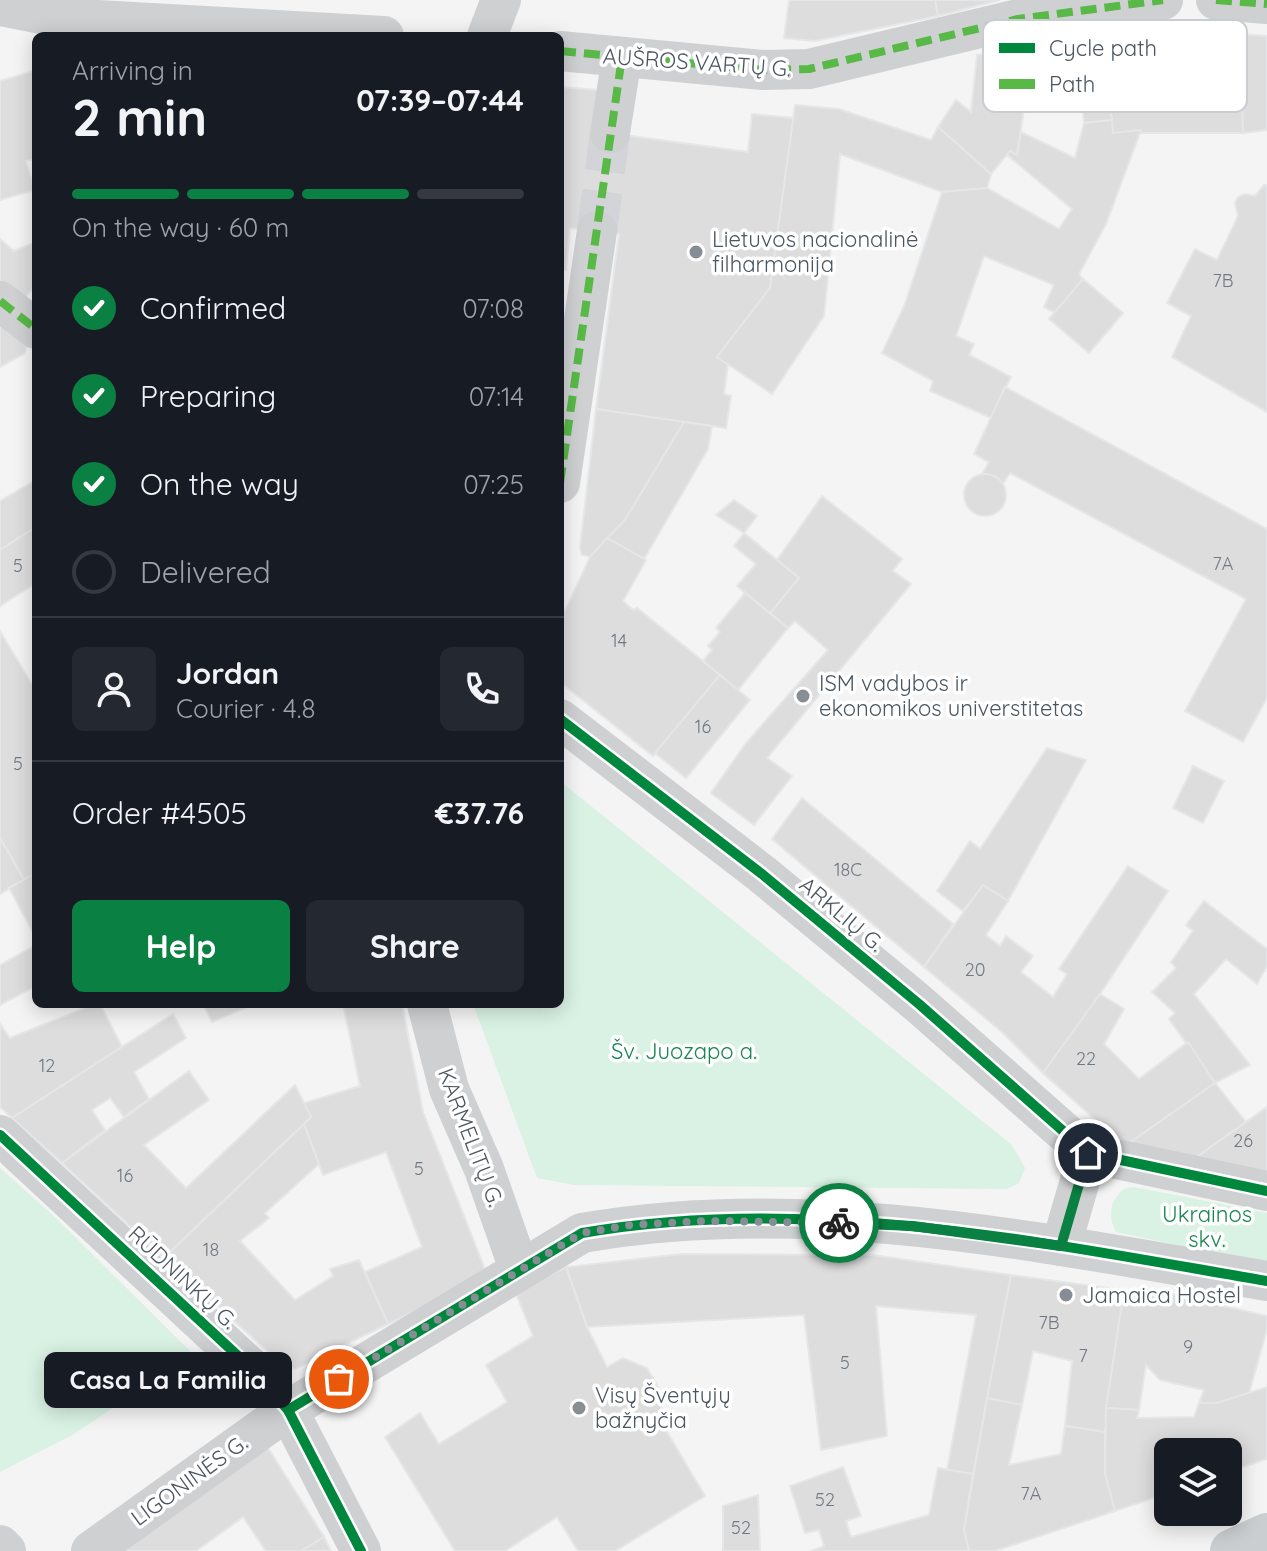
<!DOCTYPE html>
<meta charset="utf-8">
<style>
body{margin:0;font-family:Quicksand,sans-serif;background:#242831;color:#f1f3f6;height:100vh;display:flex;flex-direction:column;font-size:30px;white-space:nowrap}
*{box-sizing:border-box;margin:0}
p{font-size:26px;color:#9ea1a6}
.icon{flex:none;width:44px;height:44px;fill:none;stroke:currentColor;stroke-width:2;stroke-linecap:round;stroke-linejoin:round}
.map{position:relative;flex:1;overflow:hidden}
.drawer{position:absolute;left:32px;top:32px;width:532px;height:976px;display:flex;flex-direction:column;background:#171b24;border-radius:12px;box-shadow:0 4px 20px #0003}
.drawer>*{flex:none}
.tools{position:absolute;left:1154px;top:1438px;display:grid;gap:16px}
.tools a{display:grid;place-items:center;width:88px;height:88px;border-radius:12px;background:#171b24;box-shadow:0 4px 20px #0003;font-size:40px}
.pin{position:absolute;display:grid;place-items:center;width:68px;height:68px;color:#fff;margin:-34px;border:4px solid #fff;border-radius:50%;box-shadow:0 2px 8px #0007}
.courier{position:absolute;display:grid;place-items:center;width:80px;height:80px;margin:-40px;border:6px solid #0b8043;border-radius:50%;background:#fff;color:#222;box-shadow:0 2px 10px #0007}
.bubble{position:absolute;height:56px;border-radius:12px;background:#171b24;box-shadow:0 4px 20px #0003;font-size:26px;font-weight:800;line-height:56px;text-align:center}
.summary em{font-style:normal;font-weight:800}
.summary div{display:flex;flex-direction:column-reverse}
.summary{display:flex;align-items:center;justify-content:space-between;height:136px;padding:0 40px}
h1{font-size:52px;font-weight:800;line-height:60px}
.bar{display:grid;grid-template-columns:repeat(4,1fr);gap:12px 8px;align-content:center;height:96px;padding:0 40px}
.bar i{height:10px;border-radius:6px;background:#363941}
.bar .selected{background:#0b8043}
.bar p{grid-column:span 4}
.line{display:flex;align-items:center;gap:20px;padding:0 40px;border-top:2px solid #363941}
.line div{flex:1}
.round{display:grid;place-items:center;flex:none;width:84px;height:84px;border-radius:12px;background:#242831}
ol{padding:0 40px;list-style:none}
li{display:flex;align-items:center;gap:24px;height:88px}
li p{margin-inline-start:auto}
li .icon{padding:8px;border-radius:50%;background:#0b8043;color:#fff;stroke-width:4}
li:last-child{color:#9ea1a6}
li i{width:44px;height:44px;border:4px solid #363941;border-radius:50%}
.primary-button{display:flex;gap:16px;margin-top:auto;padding:16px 40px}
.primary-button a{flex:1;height:92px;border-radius:12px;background:#0b8043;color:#fff;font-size:32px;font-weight:800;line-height:92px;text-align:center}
.primary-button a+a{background:#242831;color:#f1f3f6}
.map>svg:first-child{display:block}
</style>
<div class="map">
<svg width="1267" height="1551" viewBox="0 0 1267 1551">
<rect width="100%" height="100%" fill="#f4f4f4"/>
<g fill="#d9f2e3">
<path d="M 560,781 L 1012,1145 L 1025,1168 L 1019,1183 L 1007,1189 L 574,1185 L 537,1178 L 473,1004 L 560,1004 Z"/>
<path d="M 0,1168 L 57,1219 L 193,1354 L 74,1434 L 0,1472 Z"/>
<path d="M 1134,1187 L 1267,1213 L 1267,1264 L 1116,1232 C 1107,1215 1110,1199 1126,1188 Z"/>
</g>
<g fill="#ddddde" stroke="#e5e6e7" stroke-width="2" fill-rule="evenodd">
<path d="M 789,0 L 935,0 L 938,16 L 815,41 L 784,38 Z"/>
<path d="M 935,0 L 1000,0 L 938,16 Z"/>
<path d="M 1239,34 L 1267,36 L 1267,130 L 1243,133 Z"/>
<path d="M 1239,34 L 1243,133 L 1113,133 L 1101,42 L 1141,36 ZM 1154,87 L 1208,89 L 1207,109 L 1154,111 Z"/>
<path d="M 1101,42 L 1112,120 L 1084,123 L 1080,82 L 1027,89 L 1017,155 L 1010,151 L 991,174 L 938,127 L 956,100 L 971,112 L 977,55 Z"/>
<path d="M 36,70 L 36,158 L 26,161 L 34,190 L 0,200 L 0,81 Z"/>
<path d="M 560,87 L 599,90 L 610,133 L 748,152 L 752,114 L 794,118 L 770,288 L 717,357 L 728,364 L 724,394 L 731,396 L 726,428 L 596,409 L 619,234 L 570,228 L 566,270 L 560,269 Z"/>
<path d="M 795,105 L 839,109 L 931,140 L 938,127 L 991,174 L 987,188 L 942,192 L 840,154 L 824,316 L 772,394 L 717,357 L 770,288 Z"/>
<path d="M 1112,120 L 1113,133 L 1141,130 L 1106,224 L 1079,274 L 1083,279 L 1055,313 L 1044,307 L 1054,285 L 984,256 L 956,336 L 974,344 L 969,355 L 1011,377 L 991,418 L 930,391 L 933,381 L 882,353 L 905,304 L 942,192 L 987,188 L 1059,229 L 1072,209 L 1007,155 L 1010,151 L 1017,155 L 1021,132 L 1075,158 L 1084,123 Z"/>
<path d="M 1264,185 L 1267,185 L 1267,412 L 1172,357 L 1191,316 L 1167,303 L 1195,249 L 1217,260 L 1238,216 L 1235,203 L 1238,197 L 1245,194 L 1255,196 Z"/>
<path d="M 0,239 L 14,251 L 36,242 L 36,285 L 18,305 L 0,291 Z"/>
<path d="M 1083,279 L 1123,313 L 1089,353 L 1049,319 Z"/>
<path d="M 0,316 L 28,341 L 25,353 L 0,367 Z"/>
<path d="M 1005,387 L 1267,529 L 1267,698 L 1243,742 L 1185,711 L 1246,599 L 1010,473 L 1003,484 L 997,478 L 982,474 L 989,462 L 974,454 Z"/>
<path d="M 596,409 L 684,422 L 625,520 L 590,557 L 582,555 L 580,548 Z"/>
<path d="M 684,422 L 712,426 L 708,449 L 644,559 L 607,538 L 625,520 Z"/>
<circle cx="985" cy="495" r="21"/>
<path d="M 36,480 L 36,527 L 0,550 L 0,501 Z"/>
<path d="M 822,496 L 902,559 L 893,571 L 911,584 L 767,758 L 792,776 L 754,825 L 711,793 L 746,743 L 828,650 L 795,621 L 788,628 L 770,613 L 799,578 L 777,560 Z"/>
<path d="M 734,500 L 757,516 L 744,533 L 716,515 Z"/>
<path d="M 36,527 L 36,583 L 0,606 L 0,550 Z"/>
<path d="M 744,533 L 799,578 L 770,613 L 737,586 L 756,564 L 734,546 Z"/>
<path d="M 607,538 L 646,560 L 623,601 L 633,610 L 637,608 L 720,675 L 653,756 L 560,682 L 560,622 L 590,557 Z"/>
<path d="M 745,593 L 788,628 L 738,690 L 703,661 L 712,650 L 708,646 L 720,632 L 716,628 Z"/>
<path d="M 0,631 L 36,691 L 36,873 L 24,880 L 0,838 Z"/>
<path d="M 720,675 L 750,700 L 686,778 L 655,753 Z"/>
<path d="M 1047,748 L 1086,760 L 1008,901 L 983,885 L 963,911 L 937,891 L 970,841 L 980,849 Z"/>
<path d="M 1193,766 L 1224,781 L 1203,823 L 1173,808 Z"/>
<path d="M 802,798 L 953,924 L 924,967 L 772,839 Z"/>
<path d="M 0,838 L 24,880 L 0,894 Z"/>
<path d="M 1128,866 L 1168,891 L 1067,1044 L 1043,1073 L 1002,1032 L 924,967 L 983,885 L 1008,901 L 986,935 L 1000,946 L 1006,936 L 1033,956 L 1021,972 L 1053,997 L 1067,974 L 1059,969 Z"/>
<path d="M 36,873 L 36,938 L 9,888 Z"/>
<path d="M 1204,901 L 1267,949 L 1267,966 L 1257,984 L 1226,959 L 1194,994 L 1250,1065 L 1215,1083 L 1169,1019 L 1175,1013 L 1152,992 L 1176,968 L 1171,962 L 1193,931 L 1186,925 Z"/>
<path d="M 36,945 L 36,986 L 0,1005 L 0,965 Z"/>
<path d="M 1100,994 L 1124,1009 L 1104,1044 L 1139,1079 L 1188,1042 L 1215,1083 L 1125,1146 L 1043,1073 Z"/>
<path d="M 95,1004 L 100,1004 L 123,1049 L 12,1118 L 0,1107 L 0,1024 L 10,1038 Z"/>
<path d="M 203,1004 L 248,1004 L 249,1006 L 212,1022 Z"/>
<path d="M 343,1004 L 402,1004 L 423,1112 L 488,1277 L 388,1324 L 365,1272 L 422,1247 L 386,1152 L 323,1175 L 304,1124 L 311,1117 L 304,1103 L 360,1086 Z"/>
<path d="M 173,1014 L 186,1038 L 134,1072 L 149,1099 L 124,1117 L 110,1098 L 92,1110 L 105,1130 L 62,1163 L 12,1118 Z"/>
<path d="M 189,1071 L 209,1100 L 144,1145 L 186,1188 L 295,1085 L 311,1117 L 164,1258 L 62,1163 Z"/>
<path d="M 1215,1083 L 1246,1122 L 1194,1159 L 1125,1146 Z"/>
<path d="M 1267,1107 L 1267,1171 L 1194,1159 Z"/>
<path d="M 304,1124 L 319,1164 L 265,1213 L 269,1218 L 240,1241 L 295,1300 L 333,1276 L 330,1269 L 359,1260 L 388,1324 L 295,1369 L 284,1366 L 164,1258 Z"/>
<path d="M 682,1254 L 873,1255 L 1011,1275 L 973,1474 L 947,1470 L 976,1315 L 876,1306 L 887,1436 L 821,1450 L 804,1315 L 587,1327 L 566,1267 Z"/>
<path d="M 566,1267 L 587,1327 L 607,1367 L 623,1358 L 647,1368 L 662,1394 L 660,1420 L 705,1496 L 615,1551 L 578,1551 L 557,1517 L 505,1551 L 455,1551 L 385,1437 L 420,1413 L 439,1444 L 507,1402 L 486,1365 L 533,1336 L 515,1291 Z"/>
<path d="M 1011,1275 L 1124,1290 L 1105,1432 L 1065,1426 L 1072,1361 L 1033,1351 L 1022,1405 L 987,1398 Z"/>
<path d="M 1124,1290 L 1162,1297 L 1164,1292 L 1267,1316 L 1267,1329 L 1249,1394 L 1217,1403 L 1199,1403 L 1204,1390 L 1160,1380 L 1146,1365 L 1139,1410 L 1106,1408 Z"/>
<path d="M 1267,1387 L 1267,1459 L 1228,1472 L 1228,1452 L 1168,1452 L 1168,1493 L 1115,1511 L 1105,1474 L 1106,1408 L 1139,1410 L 1137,1418 L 1194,1417 L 1199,1403 L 1217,1403 Z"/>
<path d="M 987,1398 L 1022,1405 L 1009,1465 L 1061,1454 L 1065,1426 L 1105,1432 L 1105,1474 L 1115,1511 L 995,1551 L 969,1551 L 964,1530 Z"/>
<path d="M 265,1443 L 324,1537 L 301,1551 L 266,1551 L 243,1517 L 196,1551 L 128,1551 L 123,1545 Z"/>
<path d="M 843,1467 L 861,1516 L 846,1521 L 851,1537 L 929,1515 L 938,1468 L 973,1474 L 964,1530 L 969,1551 L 811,1551 L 824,1546 L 819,1530 L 805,1533 L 790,1486 Z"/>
<path d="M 758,1495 L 760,1551 L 723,1551 L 723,1506 Z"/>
<path d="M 324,1537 L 331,1551 L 301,1551 Z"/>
</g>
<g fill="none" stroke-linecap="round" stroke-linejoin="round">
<path stroke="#d2d4d7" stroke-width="40" stroke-dasharray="40 20" stroke-linecap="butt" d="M 597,231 L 610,133"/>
<g stroke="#ced0d2" stroke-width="40">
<path d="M 1216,0 L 1267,4"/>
<path d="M 0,6 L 62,18 L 384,36"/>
<path d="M 487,36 L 501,0"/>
<path d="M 560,51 L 763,70 L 809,69 L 1018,19 L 1163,0"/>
<path d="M 610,133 L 622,57"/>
<path d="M 0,301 L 36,329"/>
<path d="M 560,483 L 597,231"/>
<path d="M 560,719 L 762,874 L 919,1004 L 1088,1153"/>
<path d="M 427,1004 L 449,1089 L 484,1169 L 519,1269"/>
<path d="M 0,1135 L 252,1369 L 288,1410 L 361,1551"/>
<path d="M 1088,1153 L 1267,1191"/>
<path d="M 1061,1246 L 1088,1153"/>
<path d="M 0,1545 L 6,1551"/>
<path d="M 91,1551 L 288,1410 L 582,1233 C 809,1193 1044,1243 1267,1281"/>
</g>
<path stroke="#caced1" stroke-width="44" d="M 1232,1551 L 1267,1535"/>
<g stroke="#58b947" stroke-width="8" stroke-dasharray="16 8" stroke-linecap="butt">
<path d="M 1216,0 L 1267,4"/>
<path d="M 560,51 L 763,70 L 809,69 L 1018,19 L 1163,0"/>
<path d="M 0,301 L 36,329"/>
<path d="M 560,483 L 622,57"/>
</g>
<g stroke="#fff" stroke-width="15">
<g id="cycleway">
<path d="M 560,719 L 762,874 L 919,1004 L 1088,1153 L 1267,1191"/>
<path d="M 0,1135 L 252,1369 L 288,1410 L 361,1551"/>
<path d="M 288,1410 L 582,1233 C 809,1193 1044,1243 1267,1281"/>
</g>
</g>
<use href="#cycleway" stroke="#00873e" stroke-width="10"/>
</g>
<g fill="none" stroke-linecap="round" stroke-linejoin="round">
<path stroke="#868d94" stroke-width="8" stroke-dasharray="0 14.4" d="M 339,1379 L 582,1233 L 630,1225 L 706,1221 L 839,1223"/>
<path stroke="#0b8043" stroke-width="10" d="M 839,1223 L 913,1226 L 1061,1246 L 1088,1153"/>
</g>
<g fill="#868d94" stroke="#fff" stroke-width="3">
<circle cx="696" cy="252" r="8"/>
<circle cx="803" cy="696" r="8"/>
<circle cx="1066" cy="1295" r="8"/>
<circle cx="579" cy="1408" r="8"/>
</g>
<g text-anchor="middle" stroke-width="7" stroke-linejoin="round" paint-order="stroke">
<g font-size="18" fill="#707881">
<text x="1223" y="287">7B</text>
<text x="1223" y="570">7A</text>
<text x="18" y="572">5</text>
<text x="619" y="647">14</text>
<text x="703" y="733">16</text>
<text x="18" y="770">5</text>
<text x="848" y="876">18C</text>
<text x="975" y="976">20</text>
<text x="1086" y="1065">22</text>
<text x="47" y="1072">12</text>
<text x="1243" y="1147">26</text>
<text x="419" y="1175">5</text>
<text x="125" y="1182">16</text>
<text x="211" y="1256">18</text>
<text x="1049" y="1329">7B</text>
<text x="1188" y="1353">9</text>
<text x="1083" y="1362">7</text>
<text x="845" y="1369">5</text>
<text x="1031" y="1500">7A</text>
<text x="825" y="1506">52</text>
<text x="741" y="1534">52</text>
</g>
<g font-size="22" fill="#4a5661" stroke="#fff">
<text transform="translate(697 62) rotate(4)" y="8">AUŠROS VARTŲ G.</text>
<text transform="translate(842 914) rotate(40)" y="8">ARKLIŲ G.</text>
<text transform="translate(471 1137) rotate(69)" y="8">KARMELITŲ G.</text>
<text transform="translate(183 1277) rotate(43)" y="8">RŪDNINKŲ G.</text>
<text transform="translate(189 1480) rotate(-36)" y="8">LIGONINĖS G.</text>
</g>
<g font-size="22" fill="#4a5661" stroke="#fff" text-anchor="start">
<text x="712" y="247">Lietuvos nacionalinė<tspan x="712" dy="25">filharmonija</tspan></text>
<text x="819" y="691">ISM vadybos ir<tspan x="819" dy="25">ekonomikos universtitetas</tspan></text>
<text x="1082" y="1303">Jamaica Hostel</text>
<text x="595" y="1403">Visų Šventųjų<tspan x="595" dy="25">bažnyčia</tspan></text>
</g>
<g font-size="22" fill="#17864f" stroke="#fff">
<text x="684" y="1059">Šv. Juozapo a.</text>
<text x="1207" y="1222">Ukrainos<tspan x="1207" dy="25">skv.</tspan></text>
</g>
</g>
<rect x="983" y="20" width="264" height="92" rx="12" fill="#fff" stroke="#c9ccd0" stroke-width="2"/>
<rect x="999" y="43" width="36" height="10" fill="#00873e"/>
<rect x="999" y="79" width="36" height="10" fill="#58b947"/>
<g font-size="22" fill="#4a5661">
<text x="1049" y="56">Cycle path</text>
<text x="1049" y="92">Path</text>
</g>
</svg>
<div class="tools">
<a><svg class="icon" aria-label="layers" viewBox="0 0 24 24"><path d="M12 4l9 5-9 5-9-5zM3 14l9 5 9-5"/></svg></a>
</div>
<div class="pin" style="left:339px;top:1379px;background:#ea580c"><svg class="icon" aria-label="bag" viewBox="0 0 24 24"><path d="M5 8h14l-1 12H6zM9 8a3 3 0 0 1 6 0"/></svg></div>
<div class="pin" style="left:1088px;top:1153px;background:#1f2937"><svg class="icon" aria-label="home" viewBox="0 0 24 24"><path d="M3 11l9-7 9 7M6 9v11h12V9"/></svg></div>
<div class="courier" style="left:839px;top:1223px"><svg class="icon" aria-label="bike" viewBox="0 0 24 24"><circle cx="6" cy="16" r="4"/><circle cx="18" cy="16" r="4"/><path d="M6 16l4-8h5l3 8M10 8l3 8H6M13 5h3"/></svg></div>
<div class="bubble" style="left:44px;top:1352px;width:248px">Casa La Familia</div>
<section class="drawer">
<div class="summary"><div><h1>2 min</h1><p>Arriving in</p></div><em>07:39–07:44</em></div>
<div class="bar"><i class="selected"></i><i class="selected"></i><i class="selected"></i><i></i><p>On the way · 60 m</p></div>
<ol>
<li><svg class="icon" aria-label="check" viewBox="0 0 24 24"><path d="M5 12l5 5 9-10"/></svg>Confirmed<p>07:08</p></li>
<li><svg class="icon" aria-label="check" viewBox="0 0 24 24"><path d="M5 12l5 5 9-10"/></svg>Preparing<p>07:14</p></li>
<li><svg class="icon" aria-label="check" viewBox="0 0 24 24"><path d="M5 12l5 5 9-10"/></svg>On the way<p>07:25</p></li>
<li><i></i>Delivered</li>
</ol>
<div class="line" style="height:144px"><a class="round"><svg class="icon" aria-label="person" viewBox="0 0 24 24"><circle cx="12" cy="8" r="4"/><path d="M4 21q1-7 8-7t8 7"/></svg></a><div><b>Jordan</b><p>Courier · 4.8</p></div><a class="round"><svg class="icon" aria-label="phone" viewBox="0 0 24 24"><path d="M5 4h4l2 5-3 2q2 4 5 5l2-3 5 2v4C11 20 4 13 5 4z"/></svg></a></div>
<div class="line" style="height:104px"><div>Order #4505</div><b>€37.76</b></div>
<div class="primary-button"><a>Help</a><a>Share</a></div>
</section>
</div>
